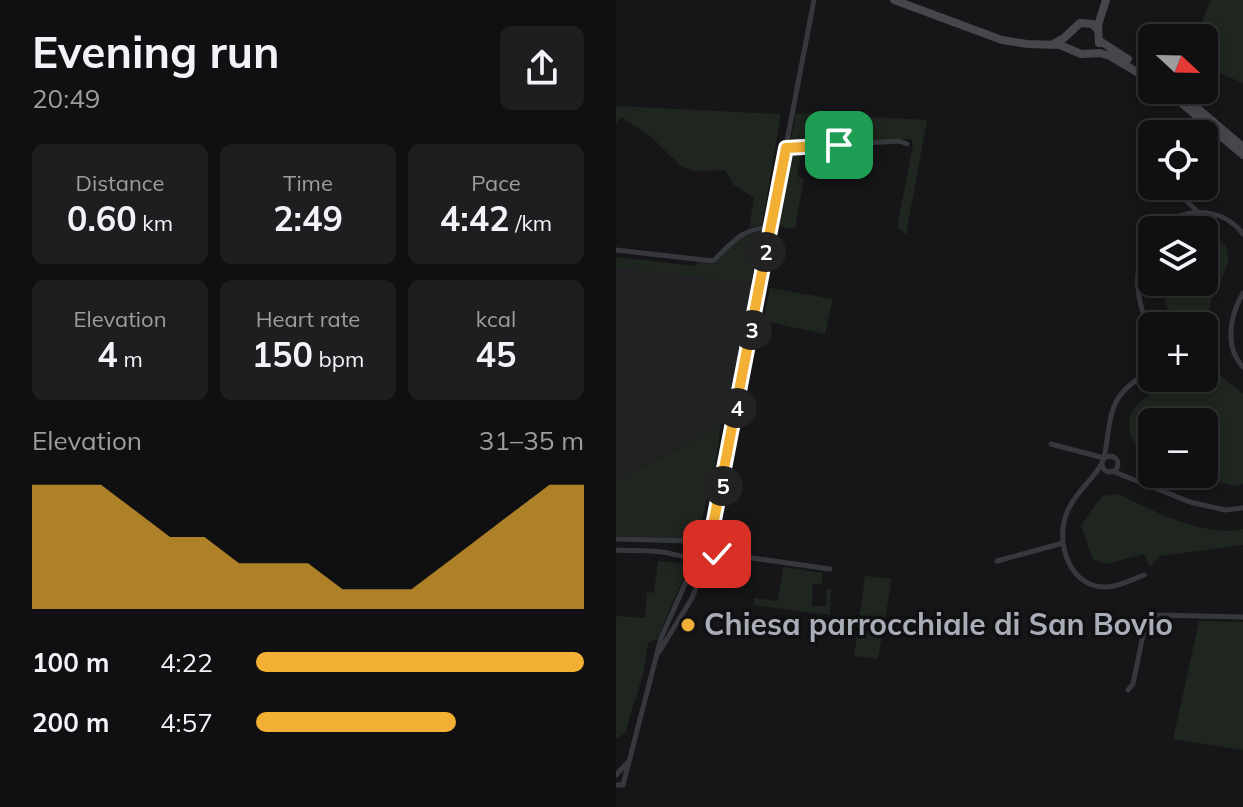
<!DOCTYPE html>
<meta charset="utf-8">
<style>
:root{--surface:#101012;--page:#1e1e20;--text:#f1f3f6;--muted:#9c9d9f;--line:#303032;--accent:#f2b134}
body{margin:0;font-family:Mulish,sans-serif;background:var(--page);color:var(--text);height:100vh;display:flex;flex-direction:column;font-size:30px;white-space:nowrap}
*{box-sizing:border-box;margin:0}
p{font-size:26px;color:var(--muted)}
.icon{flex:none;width:44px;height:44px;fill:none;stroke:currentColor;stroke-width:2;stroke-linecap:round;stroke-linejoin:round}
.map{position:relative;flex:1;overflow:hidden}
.details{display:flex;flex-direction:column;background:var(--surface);width:616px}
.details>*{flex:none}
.needle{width:52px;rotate:112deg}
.controls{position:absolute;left:522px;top:24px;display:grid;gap:16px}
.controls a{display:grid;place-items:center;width:80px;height:80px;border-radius:12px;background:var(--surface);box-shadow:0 4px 12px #0003,0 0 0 2px var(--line);font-size:40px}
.pin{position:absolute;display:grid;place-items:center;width:68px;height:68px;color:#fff;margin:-34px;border-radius:16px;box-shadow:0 4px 12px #0006}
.km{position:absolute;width:40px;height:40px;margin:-20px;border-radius:50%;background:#222;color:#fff;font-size:22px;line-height:40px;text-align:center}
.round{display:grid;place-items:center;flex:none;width:84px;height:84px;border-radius:12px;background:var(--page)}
.head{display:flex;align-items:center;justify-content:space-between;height:136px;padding:0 32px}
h1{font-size:44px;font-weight:700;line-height:60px}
.stats{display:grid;grid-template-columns:repeat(3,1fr);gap:12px;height:136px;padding:8px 32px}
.stats div{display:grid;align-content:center;border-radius:12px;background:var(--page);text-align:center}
.stats b{font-size:34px;font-weight:700}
.stats small{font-size:22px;font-weight:400}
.stats p{font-size:22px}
.chart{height:224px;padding:16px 32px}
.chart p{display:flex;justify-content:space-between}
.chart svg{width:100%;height:144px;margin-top:8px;fill:var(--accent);opacity:.7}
ul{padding:0 32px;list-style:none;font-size:26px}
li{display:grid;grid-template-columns:128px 96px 1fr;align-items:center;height:60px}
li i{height:20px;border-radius:10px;background:var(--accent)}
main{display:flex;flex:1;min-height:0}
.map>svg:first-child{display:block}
.built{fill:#222225}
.green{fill:#1e261f}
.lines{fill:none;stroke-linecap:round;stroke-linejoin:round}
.street{stroke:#37383d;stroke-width:5}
.secondary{stroke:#45474d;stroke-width:8}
.route-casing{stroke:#fff;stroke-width:16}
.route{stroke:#f2b134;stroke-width:10}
.poi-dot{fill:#f2b134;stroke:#111113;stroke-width:3}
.labels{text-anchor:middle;stroke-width:7;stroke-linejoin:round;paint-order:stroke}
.poi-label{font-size:30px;font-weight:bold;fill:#a8adb8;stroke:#111113;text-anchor:start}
</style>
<main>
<section class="details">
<div class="head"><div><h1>Evening run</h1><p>20:49</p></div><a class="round"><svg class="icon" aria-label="share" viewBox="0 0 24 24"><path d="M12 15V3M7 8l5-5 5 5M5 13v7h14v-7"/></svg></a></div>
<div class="stats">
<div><p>Distance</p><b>0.60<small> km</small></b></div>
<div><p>Time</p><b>2:49</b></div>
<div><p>Pace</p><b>4:42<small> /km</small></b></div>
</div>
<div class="stats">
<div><p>Elevation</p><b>4<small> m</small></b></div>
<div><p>Heart rate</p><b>150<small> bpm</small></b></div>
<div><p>kcal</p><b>45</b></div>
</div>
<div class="chart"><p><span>Elevation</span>31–35 m</p>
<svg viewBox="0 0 160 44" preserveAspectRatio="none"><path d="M0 44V6L10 6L20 6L30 14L40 22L50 22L60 30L70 30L80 30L90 38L100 38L110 38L120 30L130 22L140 14L150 6L160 6V44z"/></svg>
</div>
<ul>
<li><b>100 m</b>4:22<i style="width:100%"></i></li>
<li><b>200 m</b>4:57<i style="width:61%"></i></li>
</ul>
</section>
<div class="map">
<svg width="627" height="807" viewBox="0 0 627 807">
<rect width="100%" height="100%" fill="#161618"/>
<path class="built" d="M0,267l142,16 -25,135 -117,63z"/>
<path class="green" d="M595,0h32v83l-39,-16v-29h-9z
M0,106l165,8 -19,111 -13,2 5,-29 -20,-13 -9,-15 -31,1 -12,-4 -31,-30 -30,-20 -5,7z
M180,113l131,7 -21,115 -9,-8 16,-82 -2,-6 -48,2 -1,-2 5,-3 -6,-7 -10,-4 -11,3 -7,10 4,4 -47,3z
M173,151h13l-5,25 7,2 -9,51 -19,-3z
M145,231l-10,52 -135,-16v-10l80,9 1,-4 17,2 27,-27z
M588,233l22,12 3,15 -12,33 -4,2c-8,22 -12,57 5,77 6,8 17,15 25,21v91l-9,2 -46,-12h16v-52h-52v37c-22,-10 -32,-39 -12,-57 10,-9 23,-14 34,-21v-3h30v-52h-28l-10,-22 -5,-22h43z
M154,288l63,11 -8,35 -62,-13z
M105,425l-6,41 -14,58 -3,6 -10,9 -72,-3v-55z
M502,494c35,17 86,44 125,35v16l-83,11 -10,11 -6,-13 -38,10 -13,-4 -12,-35 21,-29z
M42,561l27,3 3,3 -31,72 -9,4 -5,31 -18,59 -9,6v-123l29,2 2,-25 7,-1z
M167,567l39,6v11h-9l-1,22h14l1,-17h4l-1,26 -77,-10 1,-7 24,3z
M249,576l27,3 -14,80 -24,-3z
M583,621l44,1v128l-70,-11z"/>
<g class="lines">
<path class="street" d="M170,148l113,-7 8,3
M527,163l9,8
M555,186l27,26
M542,230c23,-24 64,-24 85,4
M536,238c-22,31 -16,64 0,97
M0,250l97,11c22,-20 25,-31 58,-34
M627,293c-13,23 -19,53 0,74
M435,444l53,14c9,-46 1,-61 48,-88
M486 464a8 8 0 1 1 16 0a8 8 0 1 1-16 0Z
M486,463c-9,17 -25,28 -33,45 -15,28 -3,76 33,79 14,1 29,-7 42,-12
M496,471l78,31 35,8 18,-2
M0,539l77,2
M77,541l7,-5 16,-33
M77,541l-1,9 5,6
M0,550c15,1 31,0 46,2 16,2 37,12 49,-2l-1,-9 104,-541
M94,552l120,17
M381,561l66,-18
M43,652l33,-54 17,-44
M512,690l5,-6 10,-49 8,-18 6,-2 86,2
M0,775l11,-12
M0,785h7l38,-147 36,-81"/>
<path class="secondary" d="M278,0l108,40 25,4 33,1 21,9 19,-1 10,3 42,25
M484,41l28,18
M483,43l-1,-18 8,-25
M437,44l11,-6 16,-15 12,1 6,6
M550,90l77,65
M560,90l67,57"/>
</g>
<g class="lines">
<defs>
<path id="route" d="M101,554l-7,-2v-11l76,-393 53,-3"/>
</defs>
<use href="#route" class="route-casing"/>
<use href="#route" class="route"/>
</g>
<circle class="poi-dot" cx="72" cy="625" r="8"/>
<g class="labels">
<g class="poi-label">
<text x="88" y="635">Chiesa parrocchiale di San Bovio</text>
</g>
</g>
</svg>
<div class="controls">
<a><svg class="needle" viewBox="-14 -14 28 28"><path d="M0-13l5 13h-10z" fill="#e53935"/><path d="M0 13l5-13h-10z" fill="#9c9d9f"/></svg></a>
<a><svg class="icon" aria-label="locate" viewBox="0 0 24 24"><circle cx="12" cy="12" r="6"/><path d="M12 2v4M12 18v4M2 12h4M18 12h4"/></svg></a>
<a><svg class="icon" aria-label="layers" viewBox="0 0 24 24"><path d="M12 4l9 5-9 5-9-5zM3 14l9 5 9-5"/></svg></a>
<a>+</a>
<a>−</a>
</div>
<div class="pin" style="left:223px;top:145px;background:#1e9e55"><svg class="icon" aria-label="arrive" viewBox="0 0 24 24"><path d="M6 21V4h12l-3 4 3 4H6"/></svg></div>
<div class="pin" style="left:101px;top:554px;background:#d93025"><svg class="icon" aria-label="check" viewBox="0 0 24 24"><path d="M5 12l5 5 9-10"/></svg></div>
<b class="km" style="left:150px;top:252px">2</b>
<b class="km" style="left:136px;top:330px">3</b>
<b class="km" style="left:121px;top:408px">4</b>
<b class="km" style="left:107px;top:486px">5</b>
</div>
</main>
